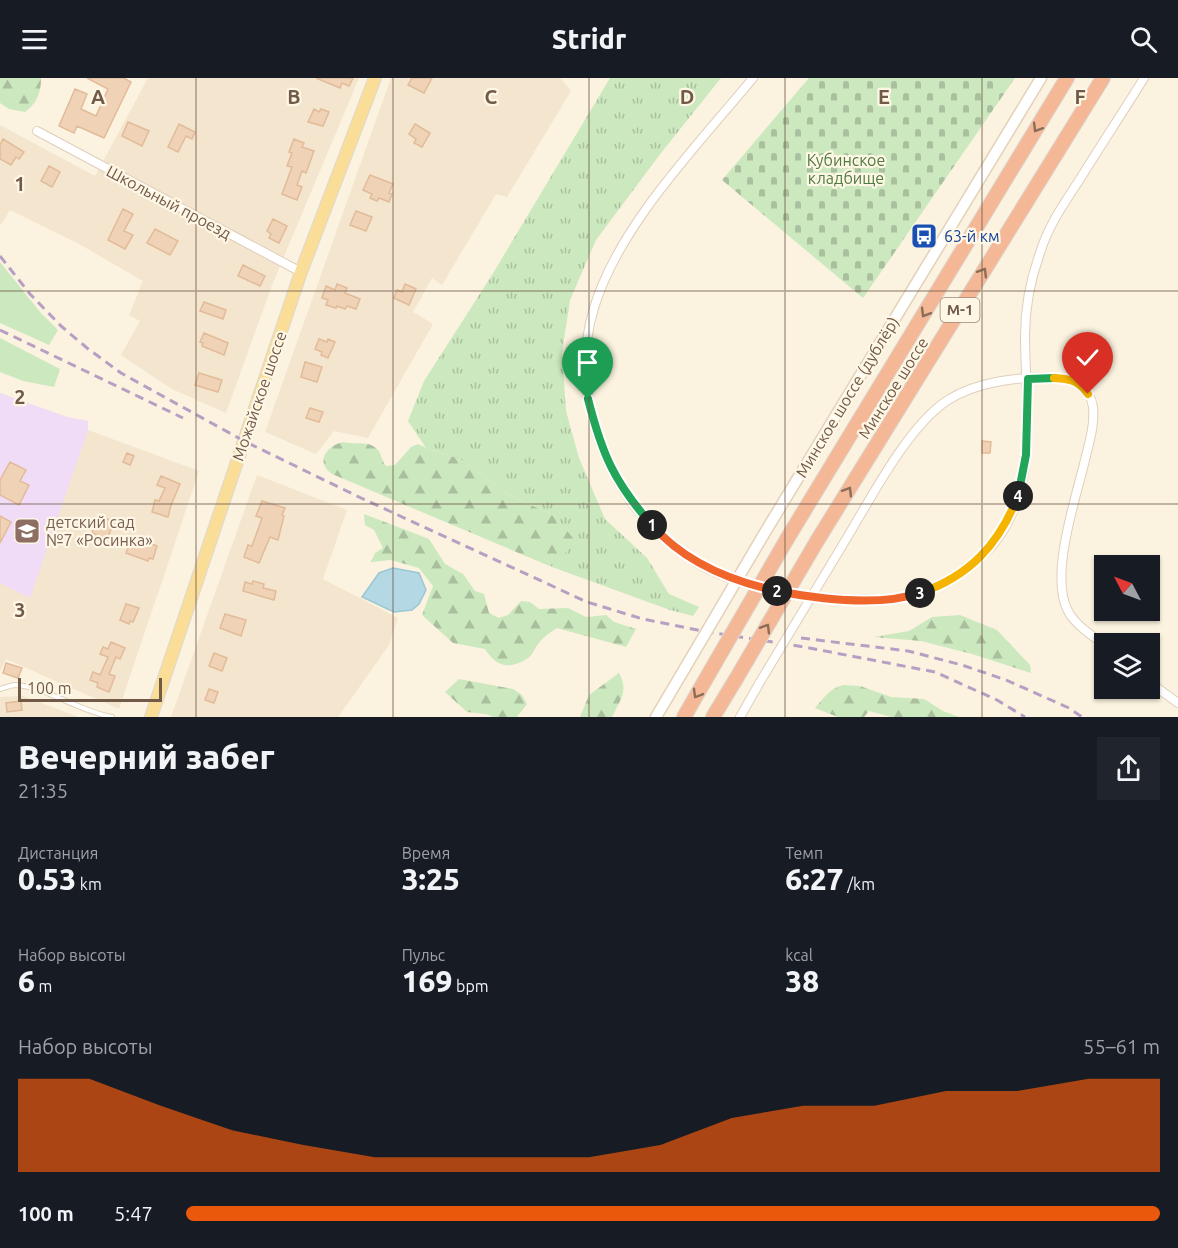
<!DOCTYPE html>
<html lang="ru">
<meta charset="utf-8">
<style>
:root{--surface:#171b24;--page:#20242c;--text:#f1f3f6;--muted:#9ea1a6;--accent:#ea580c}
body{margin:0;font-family:Ubuntu,sans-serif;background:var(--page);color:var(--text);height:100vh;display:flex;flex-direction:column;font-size:22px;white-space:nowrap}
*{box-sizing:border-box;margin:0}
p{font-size:20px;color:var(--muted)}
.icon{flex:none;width:33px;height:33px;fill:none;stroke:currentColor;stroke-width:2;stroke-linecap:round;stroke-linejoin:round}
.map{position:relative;height:639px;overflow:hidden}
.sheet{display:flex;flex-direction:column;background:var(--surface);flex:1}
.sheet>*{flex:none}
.needle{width:39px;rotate:311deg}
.tools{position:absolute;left:1094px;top:477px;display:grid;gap:12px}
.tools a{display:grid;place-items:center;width:66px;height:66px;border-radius:0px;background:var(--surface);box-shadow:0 2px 4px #0004;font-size:30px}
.scale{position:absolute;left:18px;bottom:15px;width:144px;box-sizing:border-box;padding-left:6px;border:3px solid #715a48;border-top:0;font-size:16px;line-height:21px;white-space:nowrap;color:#715a48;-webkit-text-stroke:4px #fff7e5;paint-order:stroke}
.pin{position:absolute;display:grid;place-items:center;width:51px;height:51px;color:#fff;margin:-62px -26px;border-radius:50% 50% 50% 0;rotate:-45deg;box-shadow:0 0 6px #0007}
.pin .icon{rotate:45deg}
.km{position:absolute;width:30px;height:30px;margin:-15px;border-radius:50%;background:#222;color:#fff;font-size:16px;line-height:30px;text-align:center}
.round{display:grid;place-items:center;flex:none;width:63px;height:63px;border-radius:0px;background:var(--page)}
.overview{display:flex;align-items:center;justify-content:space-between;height:102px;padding:0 18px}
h1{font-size:33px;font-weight:800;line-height:45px}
.metrics{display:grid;grid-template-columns:repeat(3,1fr);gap:9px;height:102px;padding:6px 18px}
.metrics div{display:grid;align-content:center}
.metrics b{font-size:30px;font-weight:800}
.metrics small{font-size:16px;font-weight:400}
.metrics p{font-size:16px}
.chart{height:168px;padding:12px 18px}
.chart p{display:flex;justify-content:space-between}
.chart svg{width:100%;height:108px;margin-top:6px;fill:var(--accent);opacity:.7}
ul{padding:0 18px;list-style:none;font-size:20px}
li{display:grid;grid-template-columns:96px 72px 1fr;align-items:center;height:45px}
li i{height:15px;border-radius:8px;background:var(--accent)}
header{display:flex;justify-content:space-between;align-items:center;height:78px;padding:0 18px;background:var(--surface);font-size:27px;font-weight:800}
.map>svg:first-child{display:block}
.residential{fill:#f3e5ce}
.education{fill:#f0dcf7}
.grass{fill:url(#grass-tufts)}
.forest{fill:url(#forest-firs)}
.cemetery{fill:url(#cemetery-stones)}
.garden{fill:#cce8bf}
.water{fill:#b5d9e4;stroke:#9bc7d5;stroke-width:1.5}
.building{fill:#f0d3b7;stroke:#e2bb98;stroke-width:1.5}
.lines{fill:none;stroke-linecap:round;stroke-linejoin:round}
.lane-casing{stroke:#dfcfbc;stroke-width:6}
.street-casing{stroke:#dfcfbc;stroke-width:10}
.secondary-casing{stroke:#e4d1ba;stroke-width:13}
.primary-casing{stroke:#ddd7d3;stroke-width:14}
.highway-casing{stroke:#ddd7d3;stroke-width:16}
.lane{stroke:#fff;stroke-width:4}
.street{stroke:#fff;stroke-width:8}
.secondary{stroke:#fff;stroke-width:10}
.primary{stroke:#fade98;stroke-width:12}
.highway{stroke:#f5b896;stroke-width:14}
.rail{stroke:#b69fc3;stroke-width:3;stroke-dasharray:9 6;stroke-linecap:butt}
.street-bridge-casing{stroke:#dfcfbc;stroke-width:10;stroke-linecap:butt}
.secondary-bridge-casing{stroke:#e4d1ba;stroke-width:13;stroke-linecap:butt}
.highway-bridge-casing{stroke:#ddd7d3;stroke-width:16;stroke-linecap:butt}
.street-bridge{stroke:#fff;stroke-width:8}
.secondary-bridge{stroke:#fff;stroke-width:10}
.highway-bridge{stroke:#f5b896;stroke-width:14}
.oneway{stroke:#8b6d58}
.split-1-casing{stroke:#fff;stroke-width:12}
.split-2-casing{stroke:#fff;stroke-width:12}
.split-3-casing{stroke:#fff;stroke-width:12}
.split-4-casing{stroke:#fff;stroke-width:12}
.split-5-casing{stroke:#fff;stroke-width:12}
.split-6-casing{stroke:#fff;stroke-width:12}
.split-1{stroke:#22a559;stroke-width:8}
.split-2{stroke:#f0652b;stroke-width:8}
.split-3{stroke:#f0652b;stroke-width:8}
.split-4{stroke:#f5b400;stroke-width:8}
.split-5{stroke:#22a559;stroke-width:8}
.split-6{stroke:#f5b400;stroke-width:8}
.grid{fill:none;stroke:#715a48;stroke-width:1.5;stroke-opacity:0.55}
.labels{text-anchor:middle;stroke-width:4.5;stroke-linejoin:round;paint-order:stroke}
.shield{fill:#fff7e5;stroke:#9c8977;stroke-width:1.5}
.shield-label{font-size:15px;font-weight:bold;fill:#715a48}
.park-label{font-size:16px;fill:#4f7c42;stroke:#fff7e5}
.street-label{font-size:16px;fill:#715a48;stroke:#fff7e5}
.transit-label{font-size:16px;fill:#164399;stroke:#fff7e5;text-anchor:start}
.education-label{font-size:16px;fill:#785e54;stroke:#fff7e5;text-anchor:start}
.grid-label{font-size:20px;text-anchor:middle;font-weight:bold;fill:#715a48;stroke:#fff7e5;stroke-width:4.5;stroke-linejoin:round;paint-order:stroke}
</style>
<header><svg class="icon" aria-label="menu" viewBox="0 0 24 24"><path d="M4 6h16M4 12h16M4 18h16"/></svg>Stridr<svg class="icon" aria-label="search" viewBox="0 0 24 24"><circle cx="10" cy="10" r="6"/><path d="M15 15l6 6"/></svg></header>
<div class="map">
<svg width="1178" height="639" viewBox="0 0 1178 639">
<defs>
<pattern id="grass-tufts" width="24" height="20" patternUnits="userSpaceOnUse" patternTransform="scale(1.5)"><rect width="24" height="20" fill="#cce8bf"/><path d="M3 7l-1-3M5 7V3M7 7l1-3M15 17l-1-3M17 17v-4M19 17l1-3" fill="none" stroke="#aabf9d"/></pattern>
<pattern id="forest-firs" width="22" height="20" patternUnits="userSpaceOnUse" patternTransform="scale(1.5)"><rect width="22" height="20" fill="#cce8bf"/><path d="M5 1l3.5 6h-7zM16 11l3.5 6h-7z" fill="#aabf9d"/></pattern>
<pattern id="cemetery-stones" width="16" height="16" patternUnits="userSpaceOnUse" patternTransform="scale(1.5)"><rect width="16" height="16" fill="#cce8bf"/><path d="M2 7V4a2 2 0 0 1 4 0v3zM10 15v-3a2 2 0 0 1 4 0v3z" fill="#aabf9d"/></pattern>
</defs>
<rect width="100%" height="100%" fill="#fbf3df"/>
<path class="residential" d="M148,0h211l-87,207 -46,128 -54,-24 -51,-34 19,-34 -11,-6 14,-34 -64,-37 -69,-34 -9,15 -1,-1v-99l95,51z
M391,0h169l11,13 -64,106 -11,-3 -54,91 -10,-7 -19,34 20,12 -65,114 -34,-7 -18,23 -51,-22z
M0,315l67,24 21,4v9l111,41 -80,238 -113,-50 -6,12z
M257,397l90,35 -24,69 75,39 -9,27 -51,72h-167z
M23,618l55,21h-78v-20z"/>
<path class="education" d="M0,315l67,24 21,4v9l-58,168 -30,-15z"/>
<path class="grass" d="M610,0h111l-60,75 -65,87 -26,60 -8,53 4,58 13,47 26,61 42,39 22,36 30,13 -6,9 -23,-6 -118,-43 -5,-7 9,-43 -50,-24 -46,-34 -34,-11 -18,-27 16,-40 68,-106z"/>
<path class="forest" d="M0,0h41c0,15 -4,25 -16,34l-16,-3 -9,-6z
M343,364c11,3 25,-2 34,7 5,5 4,11 9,17l9,-1 16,-18 7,-3 8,4 34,11 46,34 50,24 20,25 -15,15 -14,3 5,7 -220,-93c-17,-12 -6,-28 11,-32z
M364,436l65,25 16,25 18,10 12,17 9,3 5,19 10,5 9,-3 13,-14 9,1 9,7 29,-1 18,9 20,-2 8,7 22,7 -10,18 -69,-19c-6,4 -14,9 -18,15 -4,4 -6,12 -11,15 -18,12 -32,9 -43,-9l-32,-6 -31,-28 11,-29 -14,-18 -28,-8 -20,2 4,-9 8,-5 -9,-18 -9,-5z
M960,537l37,15 33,35 1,8 -59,-19 -51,-13 -47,-4 35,-6 23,-14z
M619,595c10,18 1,27 -7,44h-32l9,-22z
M459,601l54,10 9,6 5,9 -10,13h-24l-7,-3 -19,-2 -22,-20z
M843,607l17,1 31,11 33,2 19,12 16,6h-68l-22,-6 -5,6h-26l-23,-9c9,-10 15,-20 28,-23z"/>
<path class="cemetery" d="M809,0h206l-152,220 -141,-118z"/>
<path class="garden" d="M0,184l40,50 18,18 -9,15 -49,-22z
M0,260l60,31 -6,18 -31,-6 -23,-9z"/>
<path class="water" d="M393,490l26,5 7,17 -7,14 -7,6 -18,2 -32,-15 17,-24z"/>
<path class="building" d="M87,0h37l7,4 -27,56 -27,-12 -3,7 -15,-7 16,-37 12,5 -6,15 15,7 12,-27z
M316,0h37l-4,8 -7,-3 -2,5z
M412,0h20l-8,15 -16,-8z
M314,31l5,3 2,-3 8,3 -6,14 -15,-4z
M128,44l21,9 -7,15 -20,-10z
M179,46l16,8 -3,7 -6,-3 -8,16 -10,-5z
M415,46l15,9 -8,14 -8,-4 2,-4 -7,-5z
M3,61l21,13 -5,7 -3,-2 -5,8 -11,-6v-14z
M294,61l10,4 -2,4 12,4 -8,22 -4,-2 -5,14 5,2 -5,13 -15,-6 10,-27 -5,-1 5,-13 -3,-1z
M49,88l11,6 -8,15 -11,-6z
M370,97l23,9 -4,9 3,1 -3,8 -10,-4 -2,3 -7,-3 2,-4 -9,-4z
M123,131l10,5 -9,17 9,4 -8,14 -17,-9z
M356,133l16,6 -6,14 -16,-6z
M273,141l14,7 -8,17 -10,-5 2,-4 -4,-3z
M155,151l23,12 -8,14 -23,-12z
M243,187l22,11 -5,10 -22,-10z
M337,206l10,4 -2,5 15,6 -4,10 -9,-3 -2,3 -8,-3 -1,2 -10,-3 2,-5 -6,-2 4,-12 9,4z
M405,206l11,5 -7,16 -15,-7 3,-8 5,2z
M204,224l22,8 -3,9 -23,-8z
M204,255l24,10 -4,12 -22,-9 1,-3 -3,-1z
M319,261l8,3 1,-3 7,3 -7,16 -7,-3 1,-3 -7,-3z
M305,284l17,5 -5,15 -16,-5z
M199,295l23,7 -4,12 -23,-7z
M310,330l13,4 -4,10 -13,-4z
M982,363l9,1 -1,11h-8z
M127,375l7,3 -4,9 -7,-3z
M10,384l16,8 -6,11 9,4 -10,20 -19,-10v-15z
M161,398l19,8 -9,21 -3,12 -16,-5 3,-12 4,1 6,-13 -8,-3z
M262,423l23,7 -3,7 2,1 -6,24 -8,-3 -11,26 -15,-6 4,-12 4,1 10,-28 -6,-2z
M0,438l11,6 -11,21z
M100,438l14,6 -7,17 -15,-6z
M132,459l25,9 -4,13 -4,-1 -1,3 -22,-8z
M253,503l11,3 -1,4 13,3 -2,9 -31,-9 2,-9 7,2z
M126,526l13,4 -6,14 -3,-1 -1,3 -9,-4z
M225,536l21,6 -5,16 -21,-8z
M111,564l14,6 -5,11 -4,-2 -7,17 6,2 -6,16 -12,-5 1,-4 -8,-3 3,-8 7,3 8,-18 -8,-3 3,-7 5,2z
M214,575l13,5 -5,13 -13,-5z
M6,585l16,5 -4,10 -15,-5z
M209,611l9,3 -4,11 -9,-3z
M21,623l1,9 -15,2 -1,-9z"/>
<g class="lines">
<defs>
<path id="lane" d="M0,611c4,-1 9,-3 14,-4 28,0 67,27 98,32"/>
<path id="street" d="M753,0c-55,67 -134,147 -159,230 -31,101 27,221 122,265 36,16 78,22 116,25 48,4 87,3 128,-25 10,-8 23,-17 32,-27 49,-58 33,-141 33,-210 0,-28 6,-58 15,-83 8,-27 25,-51 40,-74 21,-34 43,-67 64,-101
M37,53l264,141
M842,468c26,-42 65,-120 106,-146 28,-18 72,-24 105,-22 19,0 37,8 40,29 2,18 -4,36 -8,53 -9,38 -36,116 -17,151 7,14 24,24 36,34
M1149,604l29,21
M740,639l20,-35"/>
<path id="secondary" d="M764,456l277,-456
M656,639l29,-49"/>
<path id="primary" d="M151,639l150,-445 74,-194"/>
<path id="highway" d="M787,461l280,-461
M817,463l286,-463
M684,639l27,-47
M713,639l23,-38"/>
</defs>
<use href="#lane" class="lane-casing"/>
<use href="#street" class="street-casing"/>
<use href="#secondary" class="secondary-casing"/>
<use href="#primary" class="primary-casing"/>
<use href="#highway" class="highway-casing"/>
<use href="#lane" class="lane"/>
<use href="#street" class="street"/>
<use href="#secondary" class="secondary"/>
<use href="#primary" class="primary"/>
<use href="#highway" class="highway"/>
<path class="rail" d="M0,178l30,38 31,32 26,22 34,25 123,68 117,57 226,104 56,17 59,12 102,16 131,25 62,28 28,17
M0,252l183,88
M801,560l107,13 54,14 44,15 63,28 13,9"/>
<defs>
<path id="street-bridge" d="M760,604l82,-136"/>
<path id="secondary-bridge" d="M685,590l79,-134"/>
<path id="highway-bridge" d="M711,592l76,-131
M736,601l81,-138"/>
</defs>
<use href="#street-bridge" class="street-bridge-casing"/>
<use href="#secondary-bridge" class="secondary-bridge-casing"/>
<use href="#highway-bridge" class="highway-bridge-casing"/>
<use href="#street-bridge" class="street-bridge"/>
<use href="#secondary-bridge" class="secondary-bridge"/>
<use href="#highway-bridge" class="highway-bridge"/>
</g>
<defs><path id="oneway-chevron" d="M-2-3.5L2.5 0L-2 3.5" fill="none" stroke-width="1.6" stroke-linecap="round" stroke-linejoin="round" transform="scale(1.5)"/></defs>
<g class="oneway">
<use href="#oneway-chevron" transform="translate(1037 50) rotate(121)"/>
<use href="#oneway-chevron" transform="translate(983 194) rotate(-58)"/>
<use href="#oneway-chevron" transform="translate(925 235) rotate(121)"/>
<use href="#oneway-chevron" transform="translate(848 413) rotate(-58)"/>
<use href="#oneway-chevron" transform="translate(766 550) rotate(-59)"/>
<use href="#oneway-chevron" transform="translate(697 616) rotate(120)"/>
</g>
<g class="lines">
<defs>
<path id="split-1" d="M588,321c14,55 26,83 64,126"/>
<path id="split-2" d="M652,447c32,37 79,56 125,66"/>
<path id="split-3" d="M777,513c42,8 101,16 143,2"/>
<path id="split-4" d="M920,515c50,-17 79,-49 98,-97"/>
<path id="split-5" d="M1018,418l8,-41 2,-76 26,-1"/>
<path id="split-6" d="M1054,300c16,1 24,2 34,16"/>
</defs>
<use href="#split-1" class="split-1-casing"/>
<use href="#split-2" class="split-2-casing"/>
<use href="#split-3" class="split-3-casing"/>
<use href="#split-4" class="split-4-casing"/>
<use href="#split-5" class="split-5-casing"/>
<use href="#split-6" class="split-6-casing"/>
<use href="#split-1" class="split-1"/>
<use href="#split-2" class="split-2"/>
<use href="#split-3" class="split-3"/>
<use href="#split-4" class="split-4"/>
<use href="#split-5" class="split-5"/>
<use href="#split-6" class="split-6"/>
</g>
<path class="grid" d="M196,0v639M393,0v639M589,0v639M785,0v639M982,0v639M0,213h1178M0,426h1178"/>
<defs>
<symbol id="bus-square" viewBox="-11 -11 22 22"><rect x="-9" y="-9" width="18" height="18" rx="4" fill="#1a4fb4" stroke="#fff7e5"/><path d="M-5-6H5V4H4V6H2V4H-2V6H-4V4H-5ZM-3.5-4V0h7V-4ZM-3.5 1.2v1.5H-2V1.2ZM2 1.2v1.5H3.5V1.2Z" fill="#fff"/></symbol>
<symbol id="school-square" viewBox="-11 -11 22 22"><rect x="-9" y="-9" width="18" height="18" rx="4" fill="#8d6e63" stroke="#fff7e5"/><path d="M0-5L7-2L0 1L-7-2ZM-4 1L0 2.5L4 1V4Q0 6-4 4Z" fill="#fff"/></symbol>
</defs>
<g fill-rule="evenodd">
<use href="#bus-square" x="909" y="143" width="30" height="30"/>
<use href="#school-square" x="12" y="438" width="30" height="30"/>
</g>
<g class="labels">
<rect class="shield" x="940.5" y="220" width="39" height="24" rx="4.5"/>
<g class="shield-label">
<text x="960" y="237">М-1</text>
</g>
<g class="park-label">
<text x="846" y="88">Кубинское<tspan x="846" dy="18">кладбище</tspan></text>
</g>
<g class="street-label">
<text transform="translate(169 124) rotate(28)" y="6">Школьный проезд</text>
<text transform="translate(893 310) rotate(-58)" y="6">Минское шоссе</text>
<text transform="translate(259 318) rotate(-71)" y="6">Можайское шоссе</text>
<text transform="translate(847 319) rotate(-59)" y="6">Минское шоссе (дублёр)</text>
</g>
<g class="transit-label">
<text x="944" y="164">63-й км</text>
</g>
<g class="education-label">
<text x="46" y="450">детский сад<tspan x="46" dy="18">№7 «Росинка»</tspan></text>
</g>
</g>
<g class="grid-label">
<text x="98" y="26">A</text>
<text x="294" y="26">B</text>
<text x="491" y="26">C</text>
<text x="687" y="26">D</text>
<text x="884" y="26">E</text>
<text x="1080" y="26">F</text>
<text x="20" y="113">1</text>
<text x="20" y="326">2</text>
<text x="20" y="539">3</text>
</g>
</svg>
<div class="tools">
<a><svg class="needle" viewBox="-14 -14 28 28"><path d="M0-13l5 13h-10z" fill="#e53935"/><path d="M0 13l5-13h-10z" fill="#9ea1a6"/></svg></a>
<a><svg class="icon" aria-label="layers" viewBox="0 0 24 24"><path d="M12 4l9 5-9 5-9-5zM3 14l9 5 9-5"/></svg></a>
</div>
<div class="scale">100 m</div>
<div class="pin" style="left:588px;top:321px;background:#1e9e55"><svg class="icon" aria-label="arrive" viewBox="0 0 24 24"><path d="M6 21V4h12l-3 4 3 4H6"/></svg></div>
<div class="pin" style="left:1088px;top:316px;background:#d93025"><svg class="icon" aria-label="check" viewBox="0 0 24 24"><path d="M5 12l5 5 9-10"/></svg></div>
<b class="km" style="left:652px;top:447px">1</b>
<b class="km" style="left:777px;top:513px">2</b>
<b class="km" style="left:920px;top:515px">3</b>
<b class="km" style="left:1018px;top:418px">4</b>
</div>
<section class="sheet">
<div class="overview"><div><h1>Вечерний забег</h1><p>21:35</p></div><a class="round"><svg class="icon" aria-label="share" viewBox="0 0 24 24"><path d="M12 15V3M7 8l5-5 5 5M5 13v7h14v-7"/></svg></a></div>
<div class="metrics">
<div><p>Дистанция</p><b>0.53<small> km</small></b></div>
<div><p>Время</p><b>3:25</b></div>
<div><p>Темп</p><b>6:27<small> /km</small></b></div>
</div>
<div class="metrics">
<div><p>Набор высоты</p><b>6<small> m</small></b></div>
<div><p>Пульс</p><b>169<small> bpm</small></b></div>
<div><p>kcal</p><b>38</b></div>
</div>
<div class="chart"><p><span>Набор высоты</span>55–61 m</p>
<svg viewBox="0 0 160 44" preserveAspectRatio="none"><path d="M0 44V6L10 6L20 17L30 27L40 33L50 38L60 38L70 38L80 38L90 33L100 22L110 17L120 17L130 11L140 11L150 6L160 6V44z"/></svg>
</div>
<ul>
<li><b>100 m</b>5:47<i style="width:100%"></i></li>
</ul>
</section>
